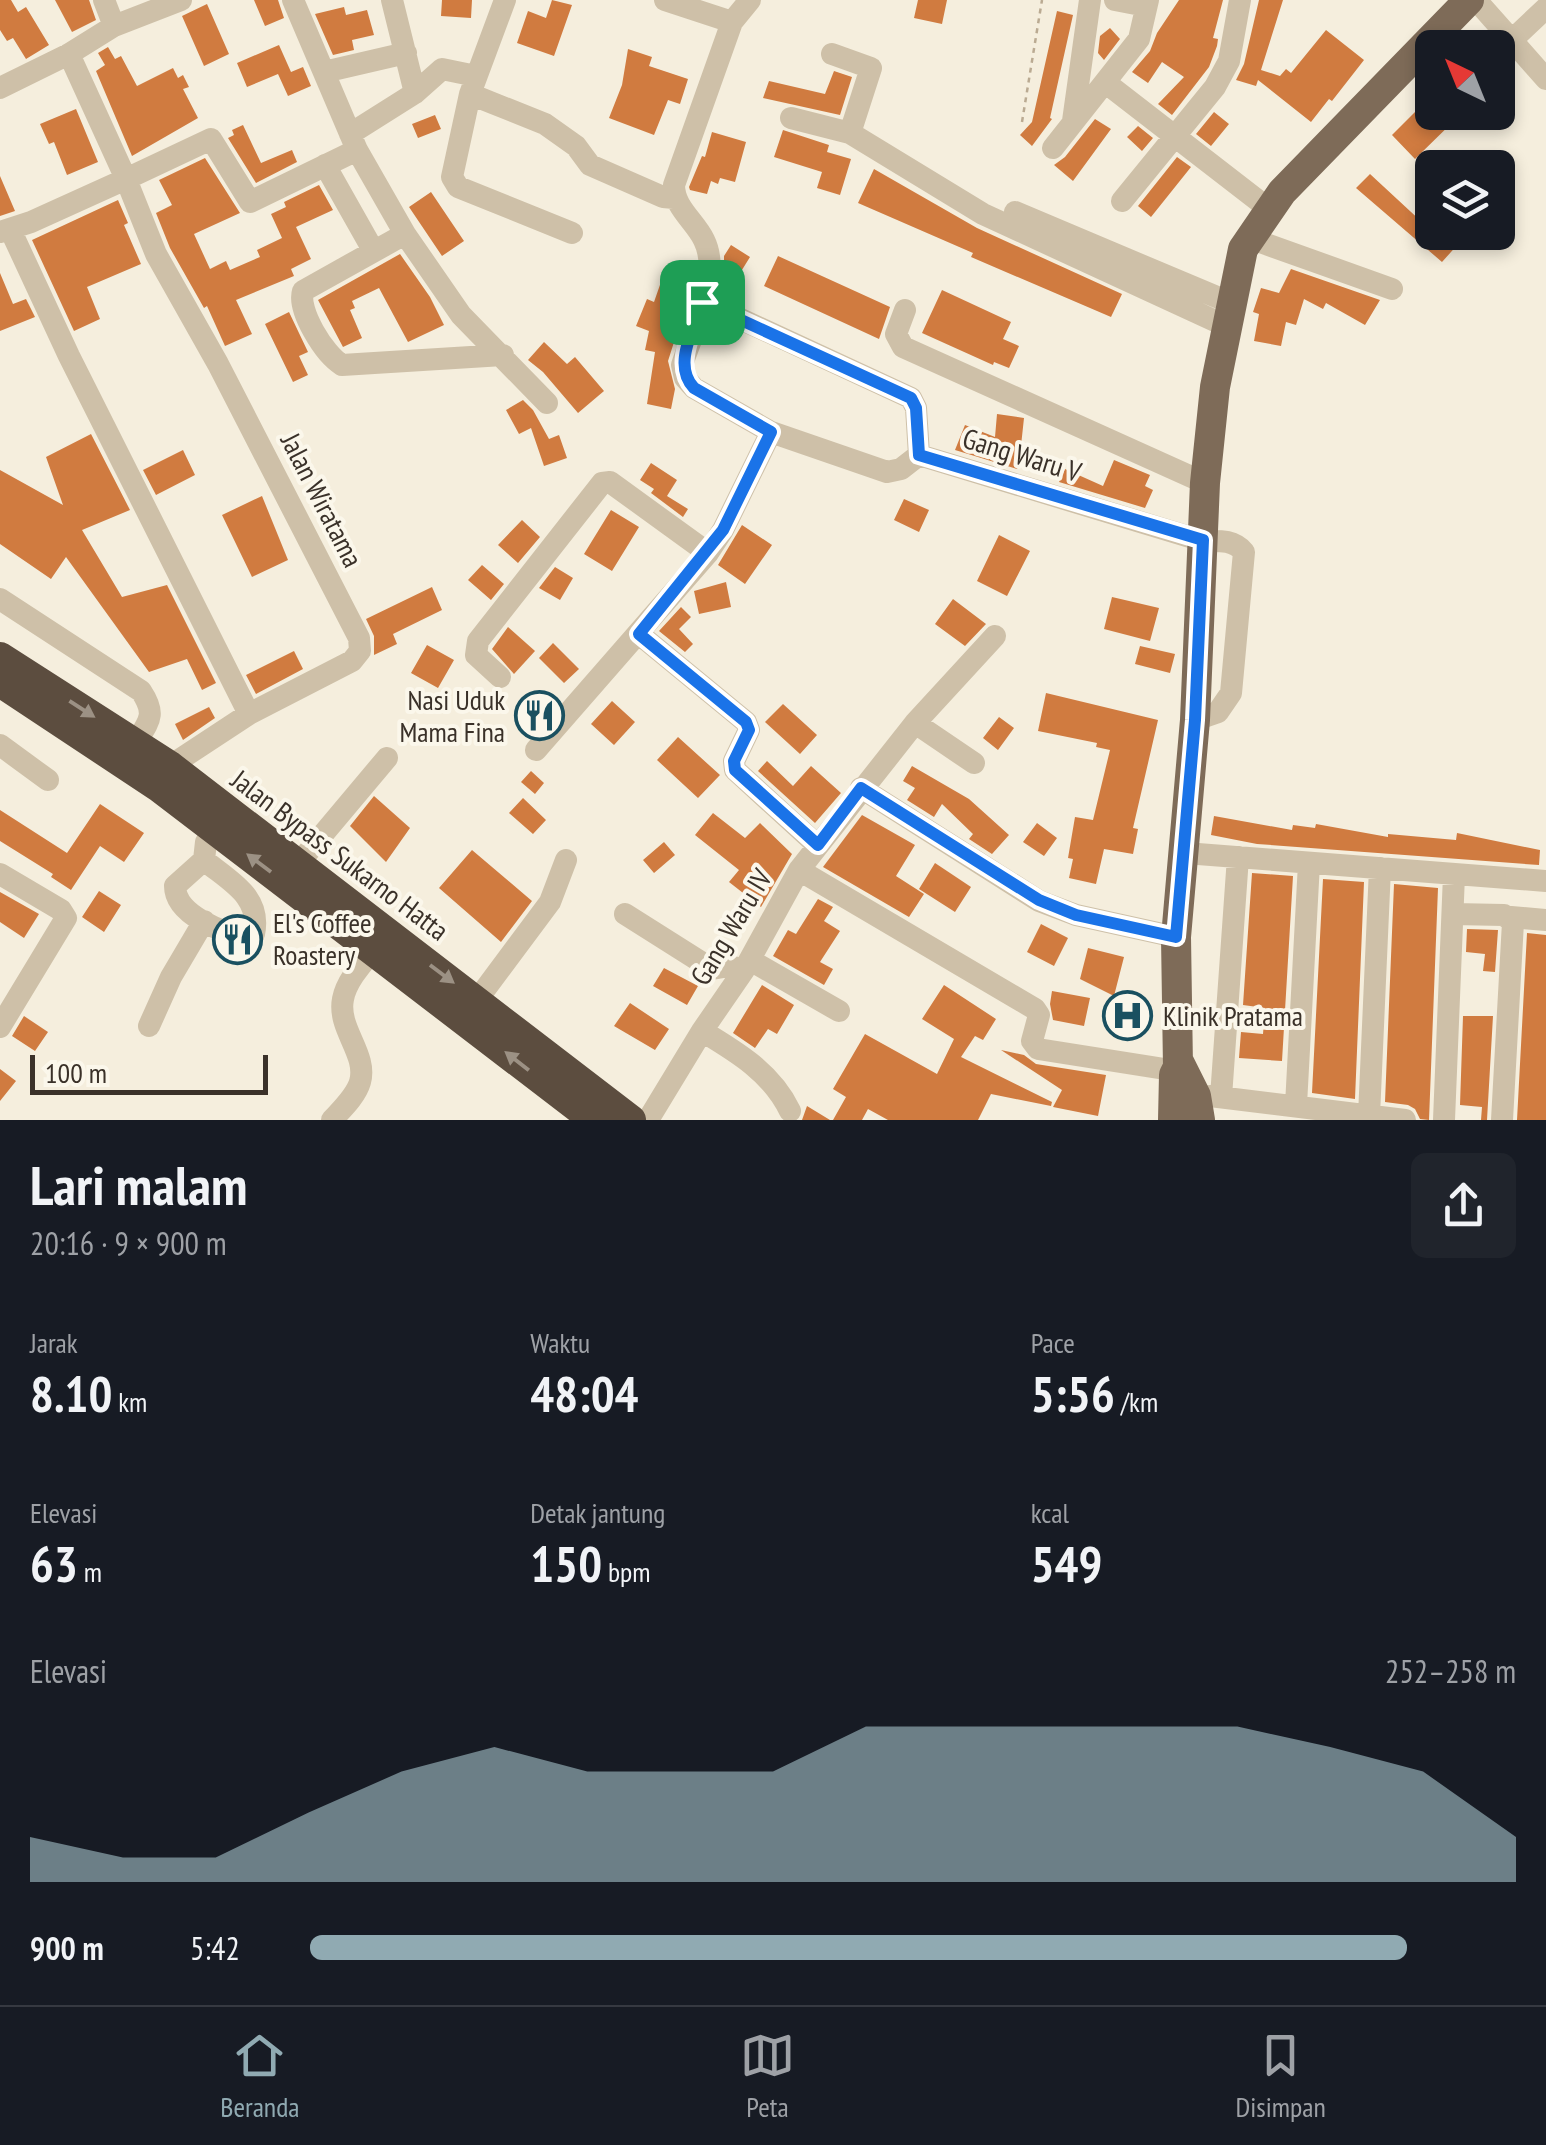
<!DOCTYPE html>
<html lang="id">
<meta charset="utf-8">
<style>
:root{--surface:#171b24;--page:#20242c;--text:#f1f3f6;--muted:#9ea1a6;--line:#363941;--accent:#90aab2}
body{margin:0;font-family:"PT Sans Narrow",sans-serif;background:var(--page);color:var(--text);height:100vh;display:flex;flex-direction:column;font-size:38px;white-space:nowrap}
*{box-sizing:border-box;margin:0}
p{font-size:32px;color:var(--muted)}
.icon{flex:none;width:55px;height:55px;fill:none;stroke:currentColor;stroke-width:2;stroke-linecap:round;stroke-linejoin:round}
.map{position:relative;height:1120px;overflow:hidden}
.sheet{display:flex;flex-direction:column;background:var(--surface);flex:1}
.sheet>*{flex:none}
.needle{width:65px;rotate:317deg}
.controls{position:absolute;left:1415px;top:30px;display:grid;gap:20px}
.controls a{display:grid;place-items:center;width:100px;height:100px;border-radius:15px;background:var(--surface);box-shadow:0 5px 15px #0003;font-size:50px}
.scale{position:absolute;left:30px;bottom:25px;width:238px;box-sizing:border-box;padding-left:10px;border:5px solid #3a3129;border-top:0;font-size:28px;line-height:35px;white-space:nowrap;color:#3a3129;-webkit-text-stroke:8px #fbf7eb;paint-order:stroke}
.pin{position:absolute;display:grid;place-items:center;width:85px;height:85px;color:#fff;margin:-42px;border-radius:20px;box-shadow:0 5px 15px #0006}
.round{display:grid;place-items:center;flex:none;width:105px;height:105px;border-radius:15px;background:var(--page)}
.head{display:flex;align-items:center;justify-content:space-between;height:170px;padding:0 30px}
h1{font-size:55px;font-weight:800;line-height:75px}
.figures{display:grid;grid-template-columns:repeat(3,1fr);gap:15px;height:170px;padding:10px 30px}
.figures div{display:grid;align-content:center}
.figures b{font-size:50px;font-weight:800}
.figures small{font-size:28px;font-weight:400}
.figures p{font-size:28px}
.chart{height:280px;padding:20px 30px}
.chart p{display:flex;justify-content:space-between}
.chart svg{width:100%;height:180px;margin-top:10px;fill:var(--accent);opacity:.7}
ul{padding:0 30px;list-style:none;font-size:32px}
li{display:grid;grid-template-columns:160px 120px 1fr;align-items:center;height:75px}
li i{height:25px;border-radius:12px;background:var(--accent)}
.tab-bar{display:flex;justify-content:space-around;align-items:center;height:140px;border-top:2px solid var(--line);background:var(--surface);font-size:28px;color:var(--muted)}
.tab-bar a{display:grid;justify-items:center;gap:5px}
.tab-bar .on{color:var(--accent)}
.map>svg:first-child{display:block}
.building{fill:#d07b40}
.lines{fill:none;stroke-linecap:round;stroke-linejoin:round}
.path{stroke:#baaa92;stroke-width:2.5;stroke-dasharray:5 5;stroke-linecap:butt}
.minor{stroke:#cec0a8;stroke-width:22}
.major{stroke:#7e6b58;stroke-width:30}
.highway{stroke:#5c4d3f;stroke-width:30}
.oneway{fill:#9c9184}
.route-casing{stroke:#fff;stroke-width:20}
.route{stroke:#1a73e8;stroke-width:12}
.labels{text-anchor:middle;stroke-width:8;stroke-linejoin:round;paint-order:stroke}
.street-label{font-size:28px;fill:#3a3129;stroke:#fbf7eb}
.poi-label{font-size:28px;fill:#3a3129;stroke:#fbf7eb;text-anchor:start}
</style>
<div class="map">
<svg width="1546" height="1120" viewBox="0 0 1546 1120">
<rect width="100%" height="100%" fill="#f5eedd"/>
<path class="building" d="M0,0h11l7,12 8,-5 23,38 -23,14 -13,-21 -6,3 -7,-11z
M55,0h34l7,20 -24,12z
M254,0h24l6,18 -19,8z
M442,0h30l-1,18 -30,-2z
M552,0l20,5 -18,51 -37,-13 11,-32 18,7z
M918,0h29l-5,24 -28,-6z
M1179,0h44l-10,38 5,1 -1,7 -8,21 -37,48 -14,-11 26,-27 -22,-15 -14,21 -16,-11 18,-21 7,-18z
M1259,0h24l-22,70 19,6 6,-7 5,4 35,-43 38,30 -32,41 -3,-2 -18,23 -53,-42 -2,6 -20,-6 8,-16z
M207,4l22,50 -25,12 -22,-50z
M344,7l2,8 21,-5 7,25 -22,5 2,10 -21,5 -18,-41z
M1057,11l16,4 -23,103 2,1 -20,27 -12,-11 12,-13z
M1110,28l10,11 -16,21 -6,-7 2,-17z
M279,45l12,27 12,-5 8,19 -23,10 -10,-22 -31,13 -10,-24z
M108,47l7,12 6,-3 16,30 36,-18 5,10 5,-3 6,12 -6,2 15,29 -66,38 -36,-85 9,-6 -7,-12z
M628,49l24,8 -3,9 39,13 -8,25 -12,-4 -14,35 -45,-17 13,-33z
M834,71l18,6 -12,38 -77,-17 6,-17 56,13z
M1432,95v17h31l-48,47 -23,-24z
M76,109l22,53 -31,13 -13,-33 -5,2 -9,-20z
M1214,112l15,12 -18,22 -15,-12z
M435,115l6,14 -23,9 -6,-14z
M1095,119l16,10 -38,52 -19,-16 11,-8z
M243,125l18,38 31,-13 5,12 -41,21 -28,-45 6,-3 -2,-5z
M1138,126l15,12 -11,13 -15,-14z
M783,130l46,15 -2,7 24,7 -11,36 -23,-7 5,-16 -48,-15z
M712,132l34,10 -11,40 -15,-4 -2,6 -7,-3 -4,13 -17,-4 -1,-3 13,-31 3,1z
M1177,157l14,10 -40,50 -13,-11z
M205,158l35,55 -46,21 16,35 16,-8 4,9 30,-13 -3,-7 25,-12 -11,-24 15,-7 -2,-5 35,-17 14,25 -37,17 15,32 -20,10 3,7 -58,24 16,34 -27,12 -18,-40 -3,2 -34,-60 -14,-35 16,-8 -13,-25z
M874,169l103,59 145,66 -11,23 -140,-60 2,-4 -115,-50z
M1370,174l54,50 8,-9v17h37l-27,30 -86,-74z
M0,176l15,35 -15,5z
M431,192l33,49 -22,15 -33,-49z
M118,200l10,23 -4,2 17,39 -54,23 13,32 -26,12 -42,-91z
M731,245l19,12 -18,29 -8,-5v-25z
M400,254l30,43 14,28 -36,17 -29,-54 -27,13 3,7 -5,2 12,28 -19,9 -25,-47z
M778,256l112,51 -11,32 -115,-53z
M1291,269l89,31 -15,25 -39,-22 -3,6 -19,-10 -8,26 -10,-3 -5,24 -27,-5 5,-27 -6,-2 8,-24 18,5z
M0,273l13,31 13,-5 9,18 -35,14z
M661,282l27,11 -21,44 8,2 -7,22 7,28 -4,20 -24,-5 8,-52 -10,-2 4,-19 -13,-5 11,-27 7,3z
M942,290l69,32 -8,17 16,7 -10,22 -15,-6 -1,3 -71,-32z
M289,312l19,40 -9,4 9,19 -15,7 -28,-58z
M544,342l23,22 8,-7 29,34 -26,22 -35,-41 -15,-12z
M523,400l10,10 16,29 10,-4 8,23 -23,8 -13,-38 -12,6 -13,-24z
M997,414l27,4 -4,37 4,1 -7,13 -62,-19 10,-25 30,12z
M91,434l39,76 -48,20 40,67 45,-12 49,98 -14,7 -15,-31 -38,13 -83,-115 -15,22 -51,-35v-74l63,35 -17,-48z
M183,450l12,25 -39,20 -13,-25z
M1114,460l36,15 -5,11 8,4 -8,18 -86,-26 6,-13 38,17z
M651,463l26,17 -10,16 21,13 -5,8 -32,-24 3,-4 -14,-9z
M262,496l26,64 -36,17 -30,-62z
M904,499l25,11 -10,22 -25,-12z
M611,510l28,17 -27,44 -28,-17z
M522,520l18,17 -22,26 -20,-18z
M742,525l30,20 -27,39 -27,-19z
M999,535l31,16 -23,45 -30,-15z
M482,565l22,19 -13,16 -23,-20z
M555,567l18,11 -13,22 -21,-12z
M726,582l5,25 -32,7 -5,-23z
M432,587l10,23 -49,24 4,10 -23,11v-19l-8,-17z
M1112,597l47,11 -9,33 -46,-12z
M953,599l33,25 -21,22 -30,-22z
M681,607l10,10 -12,12 14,15 -8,8 -26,-21z
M508,627l27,24 -21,23 -22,-25z
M553,643l26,26 -15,14 -25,-25z
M427,645l27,15 -16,28 -27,-15z
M1140,646l35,8 -5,19 -35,-9z
M294,651l9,18 -47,25 -10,-19z
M1046,693l112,27 -25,108 5,1 -5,25 -29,-5 -8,35 -27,-6 4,-19 -5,-1 7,-41 18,3 17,-70 -14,-3 1,-4 -59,-12z
M612,701l23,21 -21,23 -23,-21z
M783,704l34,31 -17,19 -35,-32z
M209,707l6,11 -32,22 -8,-16z
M999,717l15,11 -16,22 -15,-12z
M678,737l42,38 -22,23 -41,-38z
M767,761l26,25 18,-20 30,27 -26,30 -57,-52z
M912,766l57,33 40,36 -17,19 -23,-15 4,-5 -31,-30 -8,13 -27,-17 8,-12 -12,-7z
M531,771l13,12 -9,11 -14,-12z
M374,796l36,32 -24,34 -36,-36z
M523,798l23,22 -13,14 -24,-21z
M100,804l44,29 -20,29 -24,-16 -29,44 -20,-13 2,-3 -53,-33v-31l67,43z
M713,813l32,25 15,-15 32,31 -31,53 -32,-25 10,-12 -44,-35z
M862,815l53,30 -19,31 28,18 -15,23 -86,-50z
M1214,816l78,14 1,-5 22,3 1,-4 72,13v-3l68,6 1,-7 83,17 -1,15 -282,-21 -46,-9z
M1037,823l20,15 -13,18 -21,-14z
M664,842l11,13 -21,18 -11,-13z
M472,850l60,51 -31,41 -62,-54z
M935,863l36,24 -16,25 -36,-23z
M1252,873l41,3 -11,185 -43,-3 2,-26 22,2 2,-26 -22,-3z
M1323,879l41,3 -9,217 -43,-6z
M1394,884l44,4 -9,232 -9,-1 -5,-10 -7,-4 -23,-3z
M99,891l22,14 -17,27 -22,-15z
M0,892l39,22 -15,24 -24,-16z
M818,899l15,8 -9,14 16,10 -20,31 13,7 -9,16 -51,-29 15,-26 8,4z
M1041,924l27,14 -14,28 -27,-14z
M1467,929l31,1 -3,42 -12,-1 2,-17 -19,-2z
M1527,933l19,2v185h-29z
M1088,948l36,9 -10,39 -34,-17z
M664,968l34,18 -11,19 -34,-19z
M762,985l32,20 -17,29 -9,-5 -13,19 -22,-15z
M944,985l52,34 -13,21 -8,-4 -14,21 91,45 -1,4 -60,-12 -13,26h-90l-20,-11 -6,11h-29l13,-23 -13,-8 32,-55 72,40 17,-35 -32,-20z
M1052,991l38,7 -6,28 -31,-6 -3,-16z
M630,1003l39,26 -14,21 -41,-24z
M1118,1004l23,5 -4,19 -23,-4z
M24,1016l24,16 -13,19 -23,-15z
M1463,1016h30l-6,104h-6l1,-13 -22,-2z
M1001,1050l23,5 12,9 70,11 -8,41 -45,-9 9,-17z
M0,1069l16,12 -16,20z
M807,1106l23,14h-28z"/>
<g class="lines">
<path class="path" d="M1022,122l20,-122"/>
<path class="minor" d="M104,0l10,26
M293,0l64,150 48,84 56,81 86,88
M392,0l23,93
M505,0l-35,94 -18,83 6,10 114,46
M665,0l67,22
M750,0l-18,22 -58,163c0,23 21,36 30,55 18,36 -11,90 -22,125l3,13 9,10 77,44 116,40 14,-3 18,-14 284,86c15,0 30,-2 41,11l-13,141 -13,19 -23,8
M1115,0l31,6
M1476,0l70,79
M1511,41l35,-33
M69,54l57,125 85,-40 39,63 107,-52
M832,54l39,14 -21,65
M324,72l82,-19
M1106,83l163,126
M0,88l69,-34 45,-28 67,-26
M470,94l75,30 31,22 14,19 73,32 11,1
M791,118l59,15 133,81 243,112
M1073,121l17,-121
M350,134l65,-41 27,-24 34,7
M1053,148l86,-109 9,-39
M325,165l48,85
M1122,201l93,-114 14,-26 11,-61
M1015,212l216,91
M10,229l59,127 180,358
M0,232l31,-10 95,-43 30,75 62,110 141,274 1,13 -8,10 -103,53 -79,52
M405,234l-102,57c-6,19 21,63 39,74l161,-10
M1249,238l143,51
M702,301l209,97 5,10 3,47
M905,310l-9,24 7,13 302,136
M0,599l141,92c16,24 8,30 -6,53
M639,634l107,88 3,8 -15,31 1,9 82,75
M500,677l-24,-22 2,-14 124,-158 8,-1 98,71
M915,723l59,40
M0,745l48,35
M536,750l172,-197 15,-23 48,-98
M861,788l178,113 37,14 100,22
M1185,853l361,28
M204,860c25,21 58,36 50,74l-6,4c-25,-5 -73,-23 -73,-52l29,-26 2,-18 9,-12
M298,864l89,-106
M799,870l236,139 4,6 -7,26 6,8 133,21
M0,874l61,36 5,8 -66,109
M625,914l87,55 17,-3 15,4
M1453,914l51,1 9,7 -11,198
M1511,917l35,3
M750,960l89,51
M477,1000l73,-98 16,-42
M149,1026l22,-49 33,-56
M702,1031c35,21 70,42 88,80
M1210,1096l195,24
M1221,1097l17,-240
M1296,1105l13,-242
M1369,1116l11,-248
M332,1120c10,-11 24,-24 28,-38 8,-28 -23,-53 -17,-83 4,-22 26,-42 39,-60
M648,1120l54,-89 42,-61 55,-100 116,-147 80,-87
M1444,1120l10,-245"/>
<path class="major" d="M1178,1060l18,36 4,24
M1173,1120l1,-45 4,-8 -2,-130 19,-217 10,-237 10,-96 28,-138 39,-57 187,-192"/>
<path class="highway" d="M0,657l170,109 461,354
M0,682l160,106 434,332"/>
</g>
<defs><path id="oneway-solid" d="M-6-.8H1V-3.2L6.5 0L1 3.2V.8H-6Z" transform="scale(2.5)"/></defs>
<g class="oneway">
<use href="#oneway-solid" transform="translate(82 709) rotate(33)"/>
<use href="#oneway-solid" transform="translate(259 863) rotate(-143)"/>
<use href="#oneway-solid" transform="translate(442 974) rotate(37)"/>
<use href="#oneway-solid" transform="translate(517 1061) rotate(-142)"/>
</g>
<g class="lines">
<defs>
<path id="route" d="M702,302l209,96 5,10 3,47 284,85 -8,180 -19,217 -100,-22 -37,-15 -178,-112 -43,57 -83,-75 -1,-9 15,-31 -3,-8 -107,-88 84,-104 48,-98 -77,-44c-22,-23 0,-59 8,-86z"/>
</defs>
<use href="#route" class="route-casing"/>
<use href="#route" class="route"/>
</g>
<defs>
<symbol id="restaurant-ring" viewBox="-11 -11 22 22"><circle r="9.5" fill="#fbf7eb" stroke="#1a5060" stroke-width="1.5"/><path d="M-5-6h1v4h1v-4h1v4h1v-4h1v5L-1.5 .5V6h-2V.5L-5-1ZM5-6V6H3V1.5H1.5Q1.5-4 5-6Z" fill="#1a5060"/></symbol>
<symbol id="hospital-ring" viewBox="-11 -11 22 22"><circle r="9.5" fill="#fbf7eb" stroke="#1a5060" stroke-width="1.5"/><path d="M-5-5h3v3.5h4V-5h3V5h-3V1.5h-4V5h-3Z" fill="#1a5060"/></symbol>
</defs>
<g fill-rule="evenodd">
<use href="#restaurant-ring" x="512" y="688" width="55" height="55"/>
<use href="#restaurant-ring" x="210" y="912" width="55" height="55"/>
<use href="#hospital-ring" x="1100" y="988" width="55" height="55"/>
</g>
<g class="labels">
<g class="street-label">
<text transform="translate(1022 455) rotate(17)" y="10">Gang Waru V</text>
<text transform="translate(322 500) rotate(63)" y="10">Jalan Wiratama</text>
<text transform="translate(340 855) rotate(37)" y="10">Jalan Bypass Sukarno Hatta</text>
<text transform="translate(731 927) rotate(-59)" y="10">Gang Waru IV</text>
</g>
<g class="poi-label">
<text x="505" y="710" text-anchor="end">Nasi Uduk<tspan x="505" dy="32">Mama Fina</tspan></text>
<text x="273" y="933">El's Coffee<tspan x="273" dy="32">Roastery</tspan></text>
<text x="1163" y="1026">Klinik Pratama</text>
</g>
</g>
</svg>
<div class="controls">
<a><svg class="needle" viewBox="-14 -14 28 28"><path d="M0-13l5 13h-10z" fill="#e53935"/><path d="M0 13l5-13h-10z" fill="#9ea1a6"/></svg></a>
<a><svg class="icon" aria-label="layers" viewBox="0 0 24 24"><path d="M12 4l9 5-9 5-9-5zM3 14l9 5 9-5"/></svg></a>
</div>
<div class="scale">100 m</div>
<div class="pin" style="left:702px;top:302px;background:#1e9e55"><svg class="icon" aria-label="arrive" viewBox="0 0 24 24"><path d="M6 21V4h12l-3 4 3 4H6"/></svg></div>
</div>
<section class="sheet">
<div class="head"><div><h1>Lari malam</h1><p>20:16 · 9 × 900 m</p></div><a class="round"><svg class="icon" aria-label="share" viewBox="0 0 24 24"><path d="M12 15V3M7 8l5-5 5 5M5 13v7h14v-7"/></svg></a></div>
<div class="figures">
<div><p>Jarak</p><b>8.10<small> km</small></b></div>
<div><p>Waktu</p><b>48:04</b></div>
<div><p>Pace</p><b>5:56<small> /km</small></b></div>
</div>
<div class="figures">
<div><p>Elevasi</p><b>63<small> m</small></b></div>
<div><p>Detak jantung</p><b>150<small> bpm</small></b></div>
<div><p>kcal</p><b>549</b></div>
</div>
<div class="chart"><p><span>Elevasi</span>252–258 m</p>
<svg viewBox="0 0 160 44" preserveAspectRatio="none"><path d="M0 44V33L10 38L20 38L30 27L40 17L50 11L60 17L70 17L80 17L90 6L100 6L110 6L120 6L130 6L140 11L150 17L160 33V44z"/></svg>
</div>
<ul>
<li><b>900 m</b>5:42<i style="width:91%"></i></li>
</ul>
</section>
<nav class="tab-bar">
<a class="on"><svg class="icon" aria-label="home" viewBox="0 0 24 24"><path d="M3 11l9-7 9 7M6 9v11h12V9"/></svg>Beranda</a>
<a><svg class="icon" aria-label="map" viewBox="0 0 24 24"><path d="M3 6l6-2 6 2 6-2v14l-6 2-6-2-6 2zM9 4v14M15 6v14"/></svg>Peta</a>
<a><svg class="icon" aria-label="saved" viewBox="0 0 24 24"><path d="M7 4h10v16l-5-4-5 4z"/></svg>Disimpan</a>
</nav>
